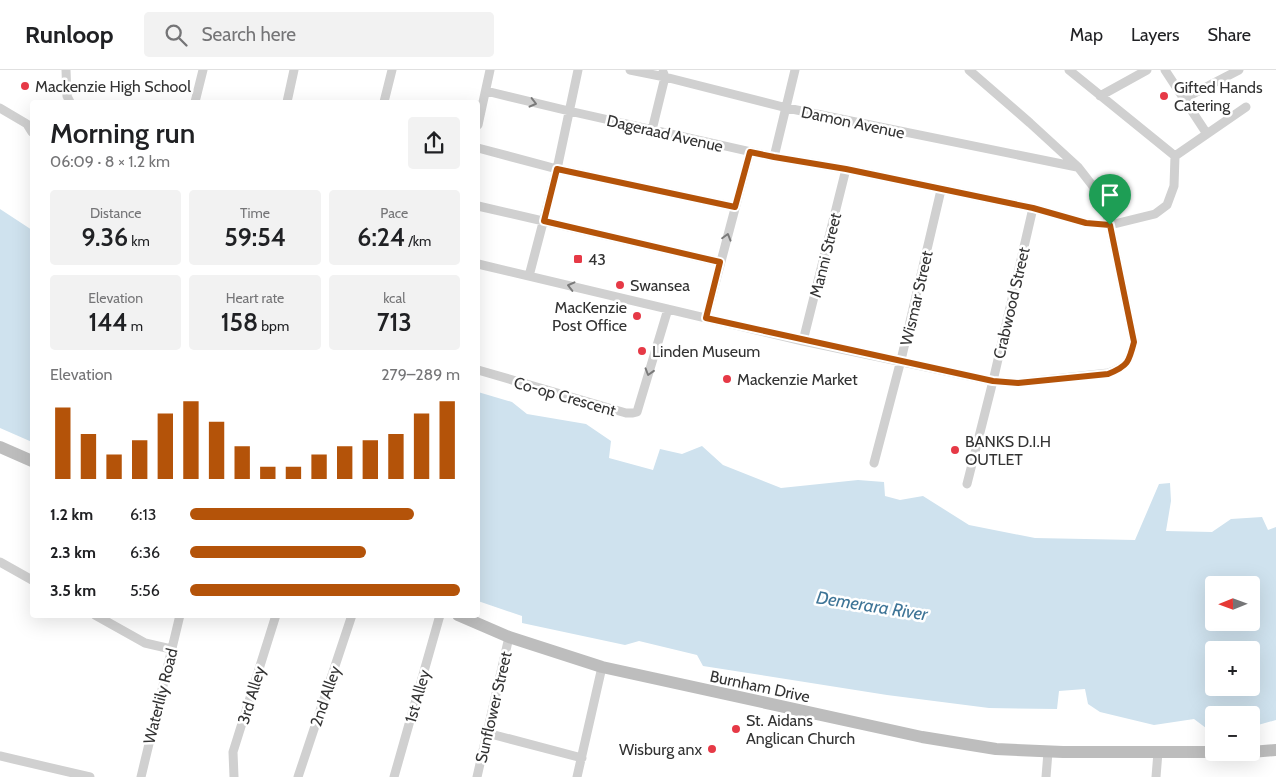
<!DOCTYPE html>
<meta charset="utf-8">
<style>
:root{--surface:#fff;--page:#f2f2f2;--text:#202124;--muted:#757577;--line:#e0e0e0;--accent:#b45309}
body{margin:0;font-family:Cabin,sans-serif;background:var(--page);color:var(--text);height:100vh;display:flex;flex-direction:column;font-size:19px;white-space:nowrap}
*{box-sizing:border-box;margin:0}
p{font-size:16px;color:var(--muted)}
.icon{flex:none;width:28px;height:28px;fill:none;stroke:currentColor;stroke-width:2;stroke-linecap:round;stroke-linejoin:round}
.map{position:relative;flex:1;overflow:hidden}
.details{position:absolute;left:30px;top:30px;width:450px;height:518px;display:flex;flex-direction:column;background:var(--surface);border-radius:5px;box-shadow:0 5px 20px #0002}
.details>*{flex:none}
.needle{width:32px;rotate:269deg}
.tools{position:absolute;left:1205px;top:506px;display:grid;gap:10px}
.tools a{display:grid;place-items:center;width:55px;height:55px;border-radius:5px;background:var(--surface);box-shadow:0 5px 20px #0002;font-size:25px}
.pin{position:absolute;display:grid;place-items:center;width:42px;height:42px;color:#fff;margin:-51px -21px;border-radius:50% 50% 50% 0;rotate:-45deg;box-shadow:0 0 5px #0007}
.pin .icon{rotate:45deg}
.round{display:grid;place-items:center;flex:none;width:52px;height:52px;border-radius:5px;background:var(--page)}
.overview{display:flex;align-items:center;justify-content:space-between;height:85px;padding:0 20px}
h1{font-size:28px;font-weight:600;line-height:38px}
.figures{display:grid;grid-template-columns:repeat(3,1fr);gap:8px;height:85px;padding:5px 20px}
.figures div{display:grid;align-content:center;border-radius:5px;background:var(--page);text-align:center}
.figures b{font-size:25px;font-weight:600}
.figures small{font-size:14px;font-weight:400}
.figures p{font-size:14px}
.chart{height:140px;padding:10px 20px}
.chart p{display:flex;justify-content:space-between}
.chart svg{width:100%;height:90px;margin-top:5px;stroke:var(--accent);stroke-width:6}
ul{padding:0 20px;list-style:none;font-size:16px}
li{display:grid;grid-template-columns:80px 60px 1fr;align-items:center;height:38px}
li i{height:12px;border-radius:6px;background:var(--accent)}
header{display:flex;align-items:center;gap:30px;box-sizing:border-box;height:70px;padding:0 25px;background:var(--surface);border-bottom:1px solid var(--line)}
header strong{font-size:24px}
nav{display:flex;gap:28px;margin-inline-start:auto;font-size:18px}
.search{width:350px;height:45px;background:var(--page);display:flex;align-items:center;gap:12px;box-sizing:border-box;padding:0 18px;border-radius:5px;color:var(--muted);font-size:19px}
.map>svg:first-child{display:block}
.water{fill:#cfe2ee;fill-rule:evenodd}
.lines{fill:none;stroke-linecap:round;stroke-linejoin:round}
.street{stroke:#d0d0d0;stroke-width:9}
.secondary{stroke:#bdbdbd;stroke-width:12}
.oneway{stroke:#7a7a7a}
.route-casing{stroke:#fff;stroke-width:10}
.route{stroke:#b45309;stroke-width:6}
.poi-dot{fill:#e63946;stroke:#fff;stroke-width:2}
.labels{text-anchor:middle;stroke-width:5;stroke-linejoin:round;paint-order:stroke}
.poi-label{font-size:16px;fill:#333;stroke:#fff;text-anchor:start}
.street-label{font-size:16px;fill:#333;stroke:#fff}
.water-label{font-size:18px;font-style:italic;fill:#3f7597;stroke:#fff}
</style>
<header>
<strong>Runloop</strong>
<div class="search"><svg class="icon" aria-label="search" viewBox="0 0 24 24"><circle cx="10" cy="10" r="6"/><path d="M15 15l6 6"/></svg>Search here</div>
<nav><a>Map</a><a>Layers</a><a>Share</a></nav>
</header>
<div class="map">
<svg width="1276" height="707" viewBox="0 0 1276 707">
<rect width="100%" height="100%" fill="#fff"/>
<path class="water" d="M0,139l32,21v212l-32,-14z
M478,322l34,10 15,12 59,10 25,17 -2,17 44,12 7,-21 22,5 20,-8 21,19 58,23 77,-8 26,2 1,14 15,4 23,-4 46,29 66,13 100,2 24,-56 11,-1 1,18 -5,30 46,1 19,-13 31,-2 6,13 8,-3v193l-25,7v-12h-37v16h-4l-16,-12 -40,6 -54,-13 -12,-8 -3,-15 -26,2 -2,18 -68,-1 -102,-13 -184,-29 -6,-11 -58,-14 -14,4 -103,-22v-7l-44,-15zM1214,515h37v37h-37zM1214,580h37v38h-37z"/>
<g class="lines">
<path class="street" d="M66,0l1,26 3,6
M630,0l35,7 122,31 290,59
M1165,0l42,64
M486,21l83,20 205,46 72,12 187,39 53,15 24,2 45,-11 12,-9 7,-19 1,-30 -106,-86
M1100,26l47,-26
M1183,29l56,-29
M195,32l8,-32
M287,32l7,-32
M384,32l8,-32
M0,38l27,16 5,8
M478,55l12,-55
M652,60l13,-53 -2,-5
M478,78l79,21 178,38
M1175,86l71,-49
M774,87l21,-87
M478,136l242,56
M478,194l325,77 190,40 25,2 90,-10c20,-7 21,-11 26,-31l-24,-117 -7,-21 -11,-19 -14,-18 -48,-44 -61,-53
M529,206l28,-107 21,-99
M706,248l44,-166
M803,271l43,-172
M478,300l148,43h7l4,-1 31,-103
M874,393l27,-103 40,-170
M967,414l26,-103 40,-173
M0,492l32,18
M95,545l50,28 26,6
M487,663l95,25
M0,686l90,21
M141,707l39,-162
M234,707l-1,-25 43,-137
M298,707l54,-162
M394,707l46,-162
M477,707l32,-140
M577,707l25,-110
M1046,707l2,-25
M1156,707l2,-25"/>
<path class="secondary" d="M0,377l32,14
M458,545l51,22 93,30 320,70 74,12 67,3h151
M1251,682l25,-2"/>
</g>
<defs><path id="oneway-chevron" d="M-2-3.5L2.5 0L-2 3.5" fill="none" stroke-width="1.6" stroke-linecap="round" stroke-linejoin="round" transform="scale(1.25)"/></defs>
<g class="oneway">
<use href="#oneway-chevron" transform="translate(533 33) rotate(14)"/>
<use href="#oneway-chevron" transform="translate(727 167) rotate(-74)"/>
<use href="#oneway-chevron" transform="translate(571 216) rotate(-166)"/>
<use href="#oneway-chevron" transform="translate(649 302) rotate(107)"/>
</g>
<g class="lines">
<defs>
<path id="route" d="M750,82l24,5 72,12 187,39 53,15 24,2 24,117c-5,20 -6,24 -26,32l-90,9 -25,-2 -260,-57 -27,-6 14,-56 -176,-41 13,-52 178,38z"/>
</defs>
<use href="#route" class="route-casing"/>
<use href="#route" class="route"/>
</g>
<g class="poi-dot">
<circle cx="25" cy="16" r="5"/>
<circle cx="1164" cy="26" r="5"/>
<rect x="573" y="184" width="10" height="10" rx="2.5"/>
<circle cx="620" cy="215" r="5"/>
<circle cx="637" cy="246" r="5"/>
<circle cx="642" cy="281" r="5"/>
<circle cx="727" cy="309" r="5"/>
<circle cx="955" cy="380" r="5"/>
<circle cx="736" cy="659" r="5"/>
<circle cx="712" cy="679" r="5"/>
</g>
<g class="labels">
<g class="poi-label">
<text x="35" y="22">Mackenzie High School</text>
<text x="1174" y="23">Gifted Hands<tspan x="1174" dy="18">Catering</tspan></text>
<text x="588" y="195">43</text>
<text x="630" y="221">Swansea</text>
<text x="627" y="243" text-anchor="end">MacKenzie<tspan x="627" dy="18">Post Office</tspan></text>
<text x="652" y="287">Linden Museum</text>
<text x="737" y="315">Mackenzie Market</text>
<text x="965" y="377">BANKS D.I.H<tspan x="965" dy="18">OUTLET</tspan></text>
<text x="746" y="656">St. Aidans<tspan x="746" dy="18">Anglican Church</tspan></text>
<text x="702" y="685" text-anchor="end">Wisburg anx</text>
</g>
<g class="street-label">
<text transform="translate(853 52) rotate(12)" y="6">Damon Avenue</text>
<text transform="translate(665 63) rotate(13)" y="6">Dageraad Avenue</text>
<text transform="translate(825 185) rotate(-76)" y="6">Manni Street</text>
<text transform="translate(916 228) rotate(-77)" y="6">Wismar Street</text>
<text transform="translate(1011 233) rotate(-77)" y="6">Crabwood Street</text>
<text transform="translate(565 326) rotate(16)" y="6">Co-op Crescent</text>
<text transform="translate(760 616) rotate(12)" y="6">Burnham Drive</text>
<text transform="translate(251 625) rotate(-73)" y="6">3rd Alley</text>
<text transform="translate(160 626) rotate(-76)" y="6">Waterlily Road</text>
<text transform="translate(325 626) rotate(-71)" y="6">2nd Alley</text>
<text transform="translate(417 626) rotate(-74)" y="6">1st Alley</text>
<text transform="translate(493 637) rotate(-77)" y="6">Sunflower Street</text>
</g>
<g class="water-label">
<text transform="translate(872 536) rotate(9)" y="6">Demerara River</text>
</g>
</g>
</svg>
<div class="tools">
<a><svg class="needle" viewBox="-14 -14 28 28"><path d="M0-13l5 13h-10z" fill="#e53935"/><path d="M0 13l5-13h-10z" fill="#757577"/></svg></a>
<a>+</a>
<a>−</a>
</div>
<div class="pin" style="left:1110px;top:155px;background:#1e9e55"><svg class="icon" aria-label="arrive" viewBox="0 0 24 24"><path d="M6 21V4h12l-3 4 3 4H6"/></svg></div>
<section class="details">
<div class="overview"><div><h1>Morning run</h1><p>06:09 · 8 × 1.2 km</p></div><a class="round"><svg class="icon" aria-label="share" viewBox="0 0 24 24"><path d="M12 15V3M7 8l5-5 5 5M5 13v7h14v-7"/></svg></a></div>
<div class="figures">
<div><p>Distance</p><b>9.36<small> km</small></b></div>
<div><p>Time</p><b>59:54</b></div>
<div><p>Pace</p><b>6:24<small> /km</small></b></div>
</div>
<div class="figures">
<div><p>Elevation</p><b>144<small> m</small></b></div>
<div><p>Heart rate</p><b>158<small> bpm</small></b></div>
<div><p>kcal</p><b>713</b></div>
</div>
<div class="chart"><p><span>Elevation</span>279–289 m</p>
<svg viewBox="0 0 160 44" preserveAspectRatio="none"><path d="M5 44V9M15 44V22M25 44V32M35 44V25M45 44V12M55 44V6M65 44V16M75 44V28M85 44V38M95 44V38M105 44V32M115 44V28M125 44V25M135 44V22M145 44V12M155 44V6"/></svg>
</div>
<ul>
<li><b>1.2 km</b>6:13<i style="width:83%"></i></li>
<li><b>2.3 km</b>6:36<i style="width:65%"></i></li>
<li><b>3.5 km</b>5:56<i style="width:100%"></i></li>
</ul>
</section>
</div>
